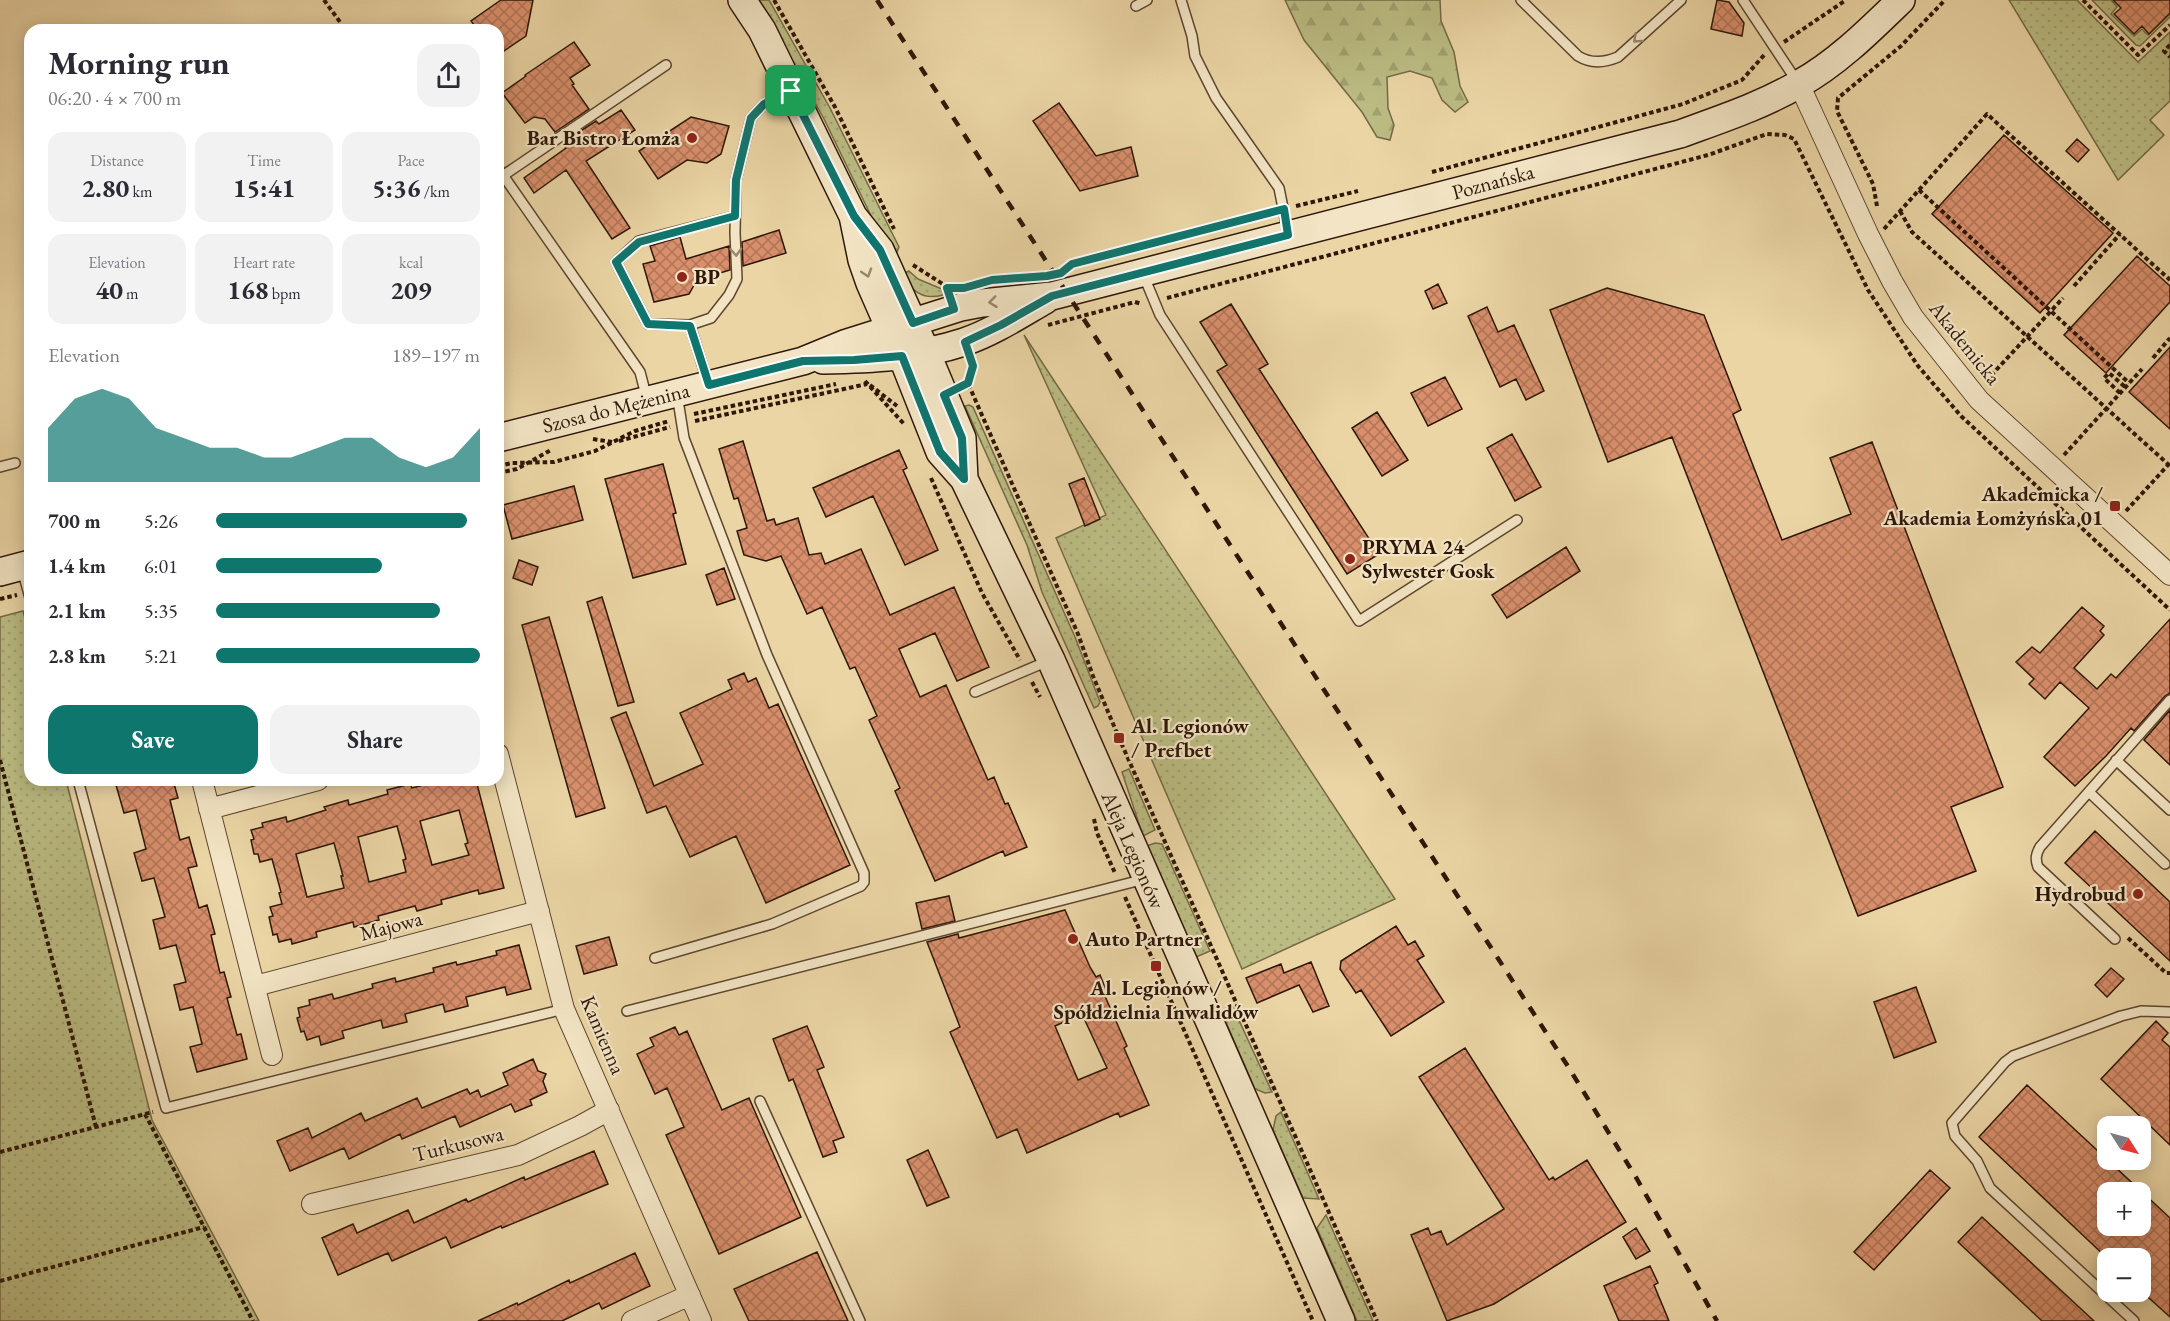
<!DOCTYPE html>
<meta charset="utf-8">
<style>
:root{--surface:#fff;--page:#f2f2f3;--text:#2b2b33;--muted:#7c7c81;--accent:#0f766e}
body{margin:0;font-family:"EB Garamond",serif;background:var(--page);color:var(--text);height:100vh;display:flex;flex-direction:column;font-size:22px;white-space:nowrap}
*{box-sizing:border-box;margin:0}
p{font-size:20px;color:var(--muted)}
.icon{flex:none;width:33px;height:33px;fill:none;stroke:currentColor;stroke-width:2;stroke-linecap:round;stroke-linejoin:round}
.map{position:relative;flex:1;overflow:hidden}
.details{position:absolute;left:24px;top:24px;width:480px;height:762px;display:flex;flex-direction:column;background:var(--surface);border-radius:18px;box-shadow:0 3px 15px #0003}
.details>*{flex:none}
.needle{width:39px;rotate:126deg}
.tools{position:absolute;left:2097px;top:1116px;display:grid;gap:12px}
.tools a{display:grid;place-items:center;width:54px;height:54px;border-radius:12px;background:var(--surface);box-shadow:0 3px 15px #0003;font-size:30px}
.pin{position:absolute;display:grid;place-items:center;width:51px;height:51px;color:#fff;margin:-26px;border-radius:12px;box-shadow:0 3px 9px #0006}
.round{display:grid;place-items:center;flex:none;width:63px;height:63px;border-radius:18px;background:var(--page)}
.overview{display:flex;align-items:center;justify-content:space-between;height:102px;padding:0 24px}
h1{font-size:33px;font-weight:700;line-height:45px}
.metrics{display:grid;grid-template-columns:repeat(3,1fr);gap:9px;height:102px;padding:6px 24px}
.metrics div{display:grid;align-content:center;border-radius:15px;background:var(--page);text-align:center}
.metrics b{font-size:26px;font-weight:700}
.metrics small{font-size:16px;font-weight:400}
.metrics p{font-size:16px}
.chart{height:168px;padding:12px 24px}
.chart p{display:flex;justify-content:space-between}
.chart svg{width:100%;height:108px;margin-top:6px;fill:var(--accent);opacity:.7}
.button{display:flex;gap:12px;margin-top:auto;padding:12px 24px}
.button a{flex:1;height:69px;border-radius:18px;background:var(--accent);color:#fff;font-size:24px;font-weight:700;line-height:69px;text-align:center}
.button a+a{background:var(--page);color:var(--text)}
ul{padding:0 24px;list-style:none;font-size:20px}
li{display:grid;grid-template-columns:96px 72px 1fr;align-items:center;height:45px}
li i{height:15px;border-radius:8px;background:var(--accent)}
.map>svg:first-child{display:block}
.grass{fill:url(#grass-dots);stroke:#746a46;stroke-width:1.5}
.forest{fill:url(#forest-firs);stroke:#746a46;stroke-width:1.5}
.building{fill:url(#building-cross-hatch);stroke:#2e1708;stroke-width:1.5;fill-rule:evenodd}
.lines{fill:none;stroke-linecap:round;stroke-linejoin:round}
.lane-casing{stroke:#5d462f;stroke-width:12}
.street-casing{stroke:#5d462f;stroke-width:22}
.secondary-casing{stroke:#2e1708;stroke-width:30}
.path{stroke:#2e1708;stroke-width:4;stroke-dasharray:4.5 3;stroke-linecap:butt}
.lane{stroke:#f2e4c4;stroke-width:9}
.street{stroke:#f2e4c4;stroke-width:20}
.secondary{stroke:#f2e4c4;stroke-width:27}
.rail{stroke:#2e1708;stroke-width:4.5;stroke-dasharray:10 10;stroke-linecap:butt}
.oneway{stroke:#9a886f}
.route-casing{stroke:#fff;stroke-width:12}
.route{stroke:#0f766e;stroke-width:8}
.poi-dot{fill:#8f2418;stroke:#f2e4c4;stroke-width:2}
.labels{text-anchor:middle;stroke-width:4.5;stroke-linejoin:round;paint-order:stroke}
.poi-label{font-size:21px;font-weight:bold;fill:#2e1708;stroke:#f2e4c4;text-anchor:start}
.street-label{font-size:21px;fill:#2e1708;stroke:#f2e4c4}
</style>
<div class="map">
<svg width="2170" height="1321" viewBox="0 0 2170 1321">
<defs>
<pattern id="grass-dots" width="8" height="8" patternUnits="userSpaceOnUse" patternTransform="scale(1.5)"><rect width="8" height="8" fill="#bbbc83"/><path d="M2 2h.1M6 6h.1" fill="none" stroke="#a1a170" stroke-width="1.8" stroke-linecap="round"/></pattern>
<pattern id="forest-firs" width="22" height="20" patternUnits="userSpaceOnUse" patternTransform="scale(1.5)"><rect width="22" height="20" fill="#bbbc83"/><path d="M5 1l3.5 6h-7zM16 11l3.5 6h-7z" fill="#a1a170"/></pattern>
<pattern id="building-cross-hatch" width="8" height="8" patternUnits="userSpaceOnUse" patternTransform="scale(1.5)"><rect width="8" height="8" fill="#d98f6c"/><path d="M0 0l8 8M0 8l8-8" fill="none" stroke="#b07457"/></pattern>
</defs>
<rect width="100%" height="100%" fill="#ebd5a5"/>
<filter id="stains"><feTurbulence type="fractalNoise" baseFrequency=".00333" numOctaves="4"/><feColorMatrix values="0 0 0 0 .2 0 0 0 0 .09 0 0 0 0 .02 0 0 0 .5 -.17"/></filter>
<radialGradient id="worn" r=".72"><stop offset=".6" stop-color="#630" stop-opacity="0"/><stop offset="1" stop-color="#630" stop-opacity=".3"/></radialGradient>
<path class="grass" d="M758,0h11l61,108 69,139 -4,10 -3,2 -68,-140z
M2009,0h68l61,62 32,-30v69l-20,19 14,15 -46,45z
M2092,0h19l6,7 -6,7 23,22 8,-7 6,6 22,-21v3l-30,29 -4,-1z
M909,271l9,8 24,10 1,6c-21,6 -31,-5 -43,-20z
M1024,335l371,564 -153,70 -186,-431 50,-23z
M969,405l4,2 102,230 25,65 -2,4 -4,2 -52,-116 -15,-47 -62,-139z
M23,611l7,28v141h36l86,340 107,201h-259v-704z
M1129,769l26,61 -12,6 -21,-64z
M1155,843l7,1 48,107 -14,6 -49,-111z
M1232,1005l40,87 -7,1 -10,-4 -34,-78z
M1281,1112l38,87 -16,-1 -30,-68 3,-14z
M1326,1215l47,106h-16l-40,-93z"/>
<path class="forest" d="M1285,0h155l1,21 13,31 6,34 8,16 -13,10 -13,-12 -10,-22 -22,-7 -23,6 1,31 6,17 -4,15 -13,-3 -15,-25 -58,-72z"/>
<path class="building" d="M501,0h32l-7,36 -28,19v-25h-20l-7,-9z
M1717,0l12,2 15,21 -2,13 -31,-7z
M2113,0h57v13l-21,21 -7,-8 -8,8 -20,-20 7,-6z
M574,42l16,23 -20,13 4,6 -2,1 17,24 -34,23 -10,-13 -11,-2 -9,6 -23,-30 24,-17 -1,-1z
M1059,103l37,53 35,-9 7,29 -58,15 -47,-70z
M621,110l14,20 -49,31 44,67 -18,11 -46,-69 -32,23 -10,-15 42,-30 -4,-5 34,-22 3,3z
M691,117l38,9 -8,28 -14,9 -20,-3 -29,19 -19,-28z
M2004,135l109,98 -73,80 -108,-99z
M2077,139l12,11 -11,12 -12,-11z
M779,230l7,23 -43,13 -1,-24z
M680,237l6,22 43,-13 1,24 -33,10 -8,14 -35,8 -11,-38 12,-3 -5,-15z
M2137,256l33,30v16l-64,71 -42,-38z
M1438,284l9,19 -14,6 -8,-18z
M1607,288l97,27 37,95 -8,4 49,126 69,-26 -21,-56 42,-16 131,345 -52,20 25,64 -118,45 -186,-479 -64,25 -58,-152z
M1231,304l37,60 -9,5 120,185 -32,20 -130,-203 10,-6 -27,-43z
M1487,307l11,25 16,-7 30,66 -18,9 -10,-21 -16,8 -32,-71z
M2170,347v82l-41,-37z
M1445,377l17,32 -34,17 -17,-33z
M1377,412l31,48 -26,16 -30,-48z
M1512,434l29,53 -26,14 -28,-53z
M743,441l24,80 7,-2 2,6 22,-7 11,37 12,-2 4,11 36,-15 29,66 64,-28 35,80 -32,14 -22,-48 -36,16 21,48 26,-12 42,95 6,-3 11,27 3,-1 19,44 -22,9 -2,-5 -68,30 -40,-90 5,-3 -31,-68 8,-4 -22,-49 -5,2 -28,-62 -15,7 -26,-58 -15,5 -22,-6 -7,-24 10,-3 -9,-30 -4,1 -15,-50z
M899,450l8,18 -4,2 35,80 -33,15 -32,-69 -47,21 -13,-29z
M663,464l13,49 -3,1 13,50 -53,14 -28,-99z
M1084,478l16,41 -15,7 -16,-42z
M574,486l9,34 -71,19 -9,-34z
M1566,547l14,24 -73,47 -15,-23z
M519,560l19,7 -6,18 -19,-7z
M724,568l11,31 -18,6 -11,-30z
M602,597l32,105 -16,4 -31,-104z
M2082,607l22,19 -4,5 4,4 -30,33 23,21 14,-15 5,4 54,-59v74l-5,3 -31,35 -3,-3 -25,28 -31,30 -31,-29 45,-49 -29,-26 -15,17 -16,-15 5,-5 -18,-17 16,-15 8,6z
M549,617l56,191 -29,9 -54,-192z
M744,673l4,9 8,-4 13,30 9,-4 72,161 -84,38 -30,-67 -46,21 -24,-51 -19,7 -36,-95 15,-6 28,74 49,-22 -23,-51 52,-24 -4,-9z
M2170,710v55l-26,-25z
M132,780h41l5,18 -8,2 10,40 9,-3 8,29 -9,2 11,40 8,-3 8,29 -4,1 9,38 4,-1 7,25 -4,1 10,37 4,-1 6,25 -50,13 -7,-25 12,-3 -9,-37 -13,3 -6,-25 12,-3 -10,-37 -16,4 -7,-29 12,-3 -11,-39 -12,3 -8,-28 12,-4 -10,-39 -12,3 -8,-28z
M444,780h32l28,108 -25,6 -1,-4 -37,10 1,4 -25,7 -2,-5 -37,10 1,4 -25,7 -1,-5 -37,10 1,5 -25,7 -1,-5 -12,3 -2,-8 -4,1 -4,-18 4,-1 -3,-9 12,-3 -3,-11 2,-1 -9,-33 -12,3 -2,-8h-4l-3,-14 3,-1 -3,-9 12,-3 -1,-4 24,-6 1,5 39,-12 -2,-3 24,-7 1,5 39,-11 -1,-4 23,-6 2,4zM459,810l9,33 -3,1 4,11 -37,10 -12,-44zM397,826l9,33 -3,1 3,12 -37,10 -11,-45zM334,843l9,33h-2l3,12 -37,9 -11,-43z
M2095,831l75,71v59l-105,-98z
M949,896l6,25 -33,8 -6,-26z
M1065,910l25,57 6,10 4,-2 7,17 -3,2 23,52 -3,2 25,57 -29,12 -2,-4 -91,40 -10,-24 -20,9 -47,-106 10,-5 -33,-85 31,-8 1,4zM1082,1014l25,54 -29,12 -23,-54z
M1396,926l12,19 7,-4 9,15 -7,4 27,42 -53,34 -30,-46 -5,3 -16,-24 1,-8z
M609,937l8,28 -33,9 -8,-28z
M519,945l12,44 -24,6 -2,-8 -39,10 2,9 -23,6 -2,-8 -38,10 2,8 -24,6 -2,-8 -39,11 2,7 -23,7 -2,-9 -12,4 -3,-9 -3,1 -4,-14 3,-1 -2,-9 12,-3 -1,-5 23,-6 2,5 39,-11 -1,-4 23,-6 1,4 38,-10 -1,-4 23,-6 1,3 40,-10 -1,-4z
M1311,962l18,44 -16,6 -14,-27 -42,18 -11,-25 35,-14 3,9z
M2111,968l13,11 -17,18 -12,-12z
M1916,987l20,55 -42,16 -20,-56z
M2156,1021l12,12 -6,7 8,7v98l-69,-66z
M807,1026l17,41 -7,3 27,67 -11,4 4,11 -14,5 -30,-78 -4,2 -16,-42z
M675,1027l4,8 8,-4 35,79 27,-12 52,119 -82,37 -53,-119 18,-8 -17,-39 -12,6 -18,-40 17,-8 -4,-8z
M1465,1048l84,132 4,-3 2,3 32,-20 39,62 -132,82 -47,17 -36,-86 17,-7 3,7 10,-4 6,14 57,-36 -85,-132z
M533,1059l5,12 8,3 -3,7 4,11 -17,8 2,5 -17,7 -4,-8 -51,23 -5,-11 -53,23 -2,-5 -51,25 -5,-11 -54,23 -13,-30 31,-13 4,10 49,-25 4,8 52,-23 5,10 45,-19 3,5 8,-4 3,7 27,-12 -5,-12z
M2027,1085l143,133v99l-30,-27v-32h-33l-128,-121zM2108,1192h32v34h-32z
M928,1150l21,47 -22,9 -20,-46z
M594,1151l14,33 -106,44 -1,-2 -50,22 -5,-11 -54,24 -4,-8 -50,22 -16,-37 31,-14 4,9 51,-23 6,13 52,-24 2,3 56,-25 1,3z
M1930,1170l20,18 -76,82 -20,-18z
M1982,1217l112,104h-52l-84,-79z
M1636,1228l14,23 -14,8 -13,-22z
M817,1252l31,69h-99l-15,-32z
M635,1253l15,33 -48,23 -3,-6 -37,18h-84l39,-18 1,2 51,-25 1,3z
M1650,1266l8,17 -4,2 15,36h-50l-15,-35z"/>
<g class="lines">
<defs>
<path id="lane" d="M1181,0l11,36 3,20 21,42 63,90 9,45
M1521,0l57,56c13,8 26,7 40,1l63,-57
M1743,0l55,83
M1136,6l11,-6
M498,168l142,204 7,27
M498,179l168,-114
M735,216l-96,25 -23,21 32,62 42,1 21,-7 18,-23 8,-16 -2,-46 1,-53 15,-62 13,-14 25,-12
M1143,274l17,41 199,306 158,-101
M690,325l18,58
M0,467l15,-4
M22,569l8,29
M975,692l73,-31
M2116,760l54,50
M78,780l88,328 398,-99
M2089,792l76,72
M2115,939l-77,-72c-3,-8 -2,-13 2,-20l130,-147
M655,958l117,-34 89,-38 3,-4v-9l-97,-218 -83,-217 -7,-44
M627,1011l518,-132
M760,1101l100,220
M2134,1321l-144,-133 -13,-27 -22,-25 -3,-13 53,-61 8,-6 108,-40 20,-5 29,1"/>
<path id="street" d="M1799,84l69,150 24,47 21,36 66,83 191,175
M498,754l66,255 137,312
M202,780l70,275
M209,809l109,-29
M255,986l284,-75
M312,1204l206,-49 62,-29 29,-16
M632,1321l58,-26"/>
<path id="secondary" d="M742,0l20,30 91,186 27,34 46,102 36,86 2,41
M853,216l9,44 8,23 32,73 38,96 24,27 87,181 290,661
M823,360c47,-1 96,-3 141,-18 29,-10 55,-27 81,-42
M498,438l305,-77 44,-18 114,-36 21,-4 70,-7 628,-162c41,-15 81,-28 119,-50 38,-21 71,-54 102,-84
M0,572l30,-8"/>
</defs>
<use href="#lane" class="lane-casing"/>
<use href="#street" class="street-casing"/>
<use href="#secondary" class="secondary-casing"/>
<path class="path" d="M324,0l16,22
M774,0l61,107 59,122
M2083,0l55,55 32,-30
M1784,42l62,-42
M2170,45l-6,6 6,6
M1432,172l251,-68 59,-24 23,-26
M1919,190l210,193
M1296,206l62,-15
M1877,206l-4,-22 -36,-73 1,-13 63,-52 44,-46
M1900,211l12,21 258,234
M1884,229l103,-115 183,166
M913,265l36,23
M1067,267l5,-3 30,-9 169,-42
M2074,286l46,-52
M1167,298l541,-143 59,-21 18,1 9,4 74,151 50,76 43,50 209,194
M1048,325l87,-23 7,2
M2153,358l17,-20
M972,363l1,3 -5,17 6,14 104,237 15,42 26,62 258,583
M865,381l39,43
M1986,381l77,-83
M870,385l27,21
M2120,393l-16,-15 5,-5 15,13 2,-3
M694,414l142,-30
M695,421l172,-37
M593,439l19,3
M619,441l51,-14
M2064,455l78,-86
M498,466l14,-3 42,-1 41,-11 40,-20 34,-10
M498,473l19,-4 34,-19
M931,478l51,115 38,67
M2126,511l43,-47
M0,599l17,-4
M1032,682l8,15
M0,760l96,367
M1094,819l3,14 18,40
M1125,897l188,424
M2128,938l38,35h4
M145,1114l108,207
M0,1152l153,-40
M0,1281l204,-54"/>
<use href="#lane" class="lane"/>
<use href="#street" class="street"/>
<use href="#secondary" class="secondary"/>
<path class="rail" d="M877,0l692,1068 68,111 80,142"/>
</g>
<defs><path id="oneway-chevron" d="M-2-3.5L2.5 0L-2 3.5" fill="none" stroke-width="1.6" stroke-linecap="round" stroke-linejoin="round" transform="scale(1.5)"/></defs>
<g class="oneway">
<use href="#oneway-chevron" transform="translate(1637 39) rotate(138)"/>
<use href="#oneway-chevron" transform="translate(736 252) rotate(87)"/>
<use href="#oneway-chevron" transform="translate(867 273) rotate(72)"/>
<use href="#oneway-chevron" transform="translate(993 302) rotate(173)"/>
</g>
<g class="lines">
<defs>
<path id="route" d="M791,91l63,125 26,34 33,73 41,-14 -7,-21h17l28,-8 55,-4 14,-3 11,-9 212,-55 4,26 -236,61 -51,29 -36,17 8,24 -5,17 -24,12 18,43 2,41 -24,-27 -38,-96 -48,4 -51,1 -94,24 -19,-59 -42,-2 -32,-62 23,-20 96,-26 1,-36 15,-62 13,-14z"/>
</defs>
<use href="#route" class="route-casing"/>
<use href="#route" class="route"/>
</g>
<g class="poi-dot">
<circle cx="692" cy="138" r="6"/>
<circle cx="682" cy="277" r="6"/>
<rect x="2109" y="500" width="12" height="12" rx="3"/>
<circle cx="1350" cy="559" r="6"/>
<rect x="1113" y="732" width="12" height="12" rx="3"/>
<circle cx="2138" cy="894" r="6"/>
<circle cx="1073" cy="939" r="6"/>
<rect x="1150" y="960" width="12" height="12" rx="3"/>
</g>
<g class="labels">
<g class="poi-label">
<text x="680" y="145" text-anchor="end">Bar Bistro Łomża</text>
<text x="694" y="284">BP</text>
<text x="2103" y="501" text-anchor="end">Akademicka /<tspan x="2103" dy="24">Akademia Łomżyńska 01</tspan></text>
<text x="1362" y="554">PRYMA 24<tspan x="1362" dy="24">Sylwester Gosk</tspan></text>
<text x="1131" y="733">Al. Legionów<tspan x="1131" dy="24">/ Prefbet</tspan></text>
<text x="2126" y="901" text-anchor="end">Hydrobud</text>
<text x="1085" y="946">Auto Partner</text>
<text x="1156" y="995" text-anchor="middle">Al. Legionów /<tspan x="1156" dy="24">Spółdzielnia Inwalidów</tspan></text>
</g>
<g class="street-label">
<text transform="translate(1493 182) rotate(-15)" y="7">Poznańska</text>
<text transform="translate(1965 343) rotate(51)" y="7">Akademicka</text>
<text transform="translate(616 408) rotate(-14)" y="7">Szosa do Mężenina</text>
<text transform="translate(1133 850) rotate(66)" y="7">Aleja Legionów</text>
<text transform="translate(391 926) rotate(-15)" y="7">Majowa</text>
<text transform="translate(603 1035) rotate(67)" y="7">Kamienna</text>
<text transform="translate(458 1144) rotate(-14)" y="7">Turkusowa</text>
</g>
</g>
<rect width="100%" height="100%" filter="url(#stains)"/>
<rect width="100%" height="100%" fill="url(#worn)"/>
</svg>
<div class="tools">
<a><svg class="needle" viewBox="-14 -14 28 28"><path d="M0-13l5 13h-10z" fill="#e53935"/><path d="M0 13l5-13h-10z" fill="#7c7c81"/></svg></a>
<a>+</a>
<a>−</a>
</div>
<div class="pin" style="left:791px;top:91px;background:#1e9e55"><svg class="icon" aria-label="arrive" viewBox="0 0 24 24"><path d="M6 21V4h12l-3 4 3 4H6"/></svg></div>
<section class="details">
<div class="overview"><div><h1>Morning run</h1><p>06:20 · 4 × 700 m</p></div><a class="round"><svg class="icon" aria-label="share" viewBox="0 0 24 24"><path d="M12 15V3M7 8l5-5 5 5M5 13v7h14v-7"/></svg></a></div>
<div class="metrics">
<div><p>Distance</p><b>2.80<small> km</small></b></div>
<div><p>Time</p><b>15:41</b></div>
<div><p>Pace</p><b>5:36<small> /km</small></b></div>
</div>
<div class="metrics">
<div><p>Elevation</p><b>40<small> m</small></b></div>
<div><p>Heart rate</p><b>168<small> bpm</small></b></div>
<div><p>kcal</p><b>209</b></div>
</div>
<div class="chart"><p><span>Elevation</span>189–197 m</p>
<svg viewBox="0 0 160 44" preserveAspectRatio="none"><path d="M0 44V22L10 10L20 6L30 10L40 22L50 26L60 30L70 30L80 34L90 34L100 30L110 26L120 26L130 34L140 38L150 34L160 22V44z"/></svg>
</div>
<ul>
<li><b>700 m</b>5:26<i style="width:95%"></i></li>
<li><b>1.4 km</b>6:01<i style="width:63%"></i></li>
<li><b>2.1 km</b>5:35<i style="width:85%"></i></li>
<li><b>2.8 km</b>5:21<i style="width:100%"></i></li>
</ul>
<div class="button"><a>Save</a><a>Share</a></div>
</section>
</div>
